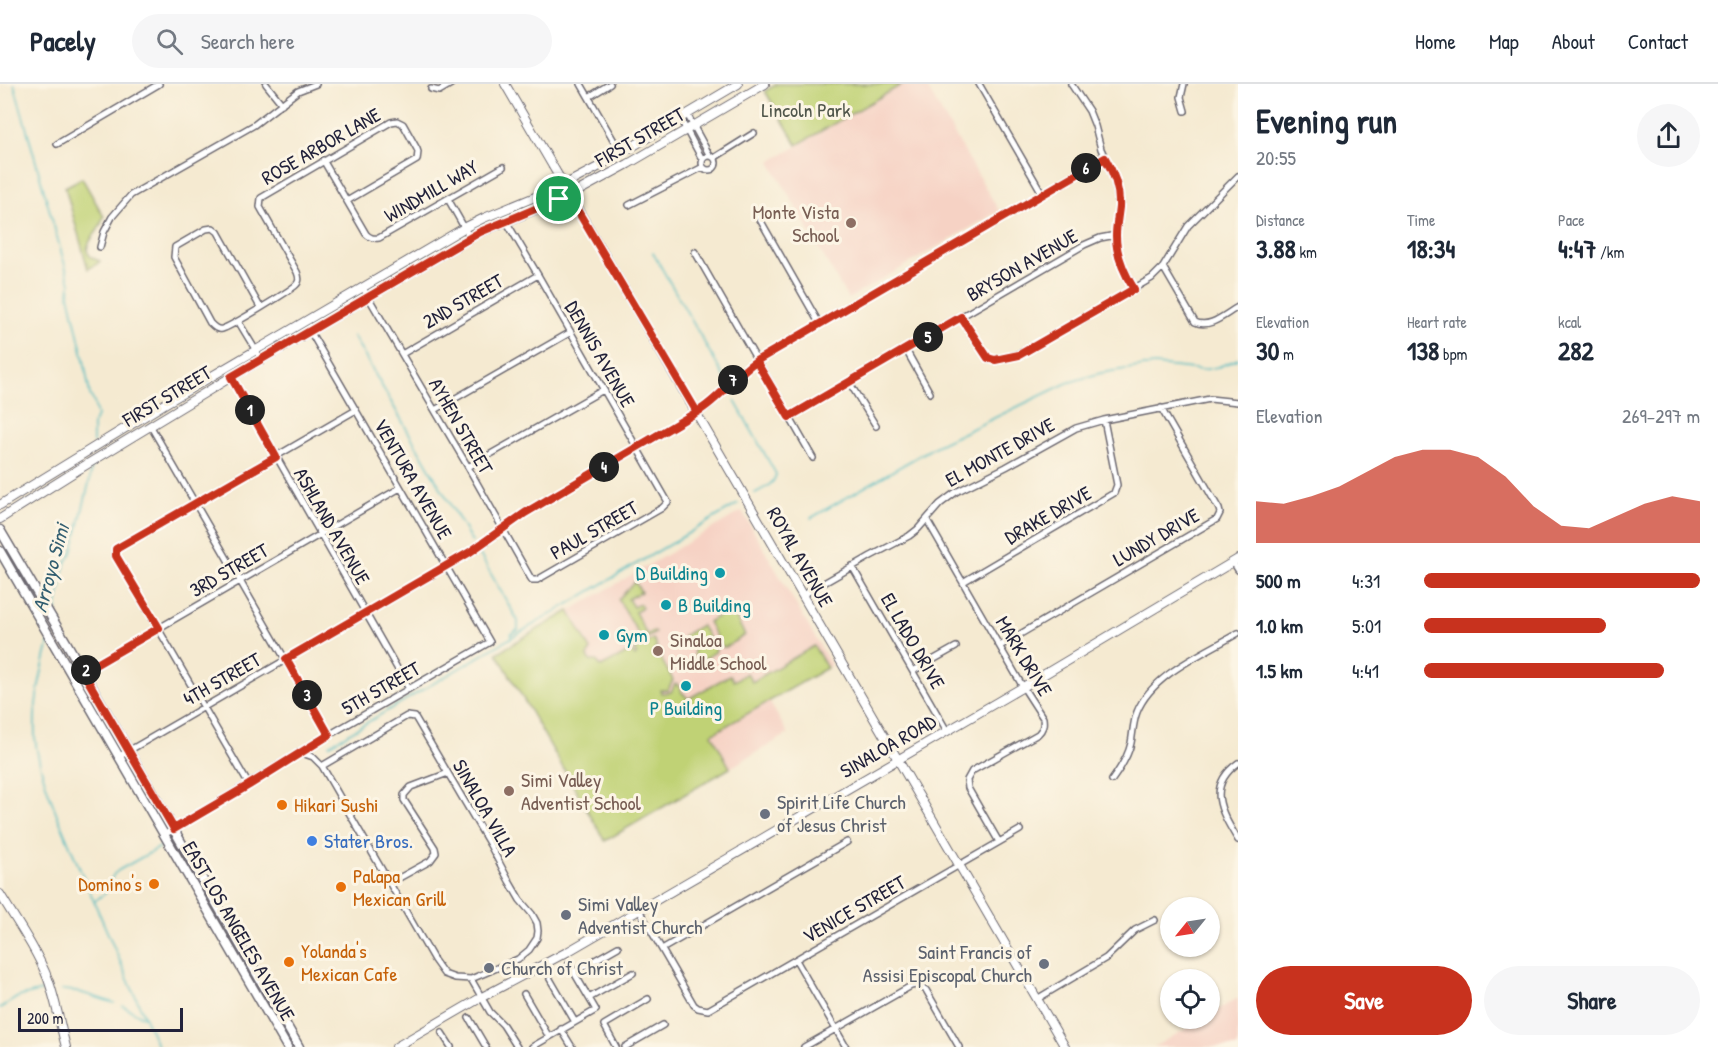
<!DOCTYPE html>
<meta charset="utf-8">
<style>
:root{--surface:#fff;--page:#f6f6f7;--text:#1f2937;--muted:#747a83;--line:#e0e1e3;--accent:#c8321e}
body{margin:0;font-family:"Patrick Hand",sans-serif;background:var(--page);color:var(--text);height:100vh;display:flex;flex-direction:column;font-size:22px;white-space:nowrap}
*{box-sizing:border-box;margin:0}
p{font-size:20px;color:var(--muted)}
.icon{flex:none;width:33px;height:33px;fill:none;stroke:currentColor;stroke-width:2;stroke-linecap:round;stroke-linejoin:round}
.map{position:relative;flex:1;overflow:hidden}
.details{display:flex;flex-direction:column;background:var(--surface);width:480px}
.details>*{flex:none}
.needle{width:39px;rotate:240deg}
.controls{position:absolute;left:1160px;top:813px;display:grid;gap:12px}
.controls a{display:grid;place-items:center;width:60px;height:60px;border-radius:50%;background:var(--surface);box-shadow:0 2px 4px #0004;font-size:30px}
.scale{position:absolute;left:18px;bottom:15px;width:165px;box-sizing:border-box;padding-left:6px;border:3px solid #22223b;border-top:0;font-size:16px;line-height:21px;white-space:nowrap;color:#22223b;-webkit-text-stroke:4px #fcf5e5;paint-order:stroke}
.pin{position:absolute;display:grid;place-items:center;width:51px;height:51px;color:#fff;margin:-26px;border:3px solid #fff;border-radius:50%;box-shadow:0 2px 6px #0007}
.km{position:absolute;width:30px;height:30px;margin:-15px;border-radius:50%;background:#222;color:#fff;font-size:16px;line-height:30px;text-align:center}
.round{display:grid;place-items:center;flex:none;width:63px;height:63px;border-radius:32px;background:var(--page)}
.head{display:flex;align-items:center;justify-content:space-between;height:102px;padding:0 18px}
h1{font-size:33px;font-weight:700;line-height:45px}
.metrics{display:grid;grid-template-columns:repeat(3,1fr);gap:9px;height:102px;padding:6px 18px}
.metrics div{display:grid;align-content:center}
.metrics b{font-size:26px;font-weight:700}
.metrics small{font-size:16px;font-weight:400}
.metrics p{font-size:16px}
.chart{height:168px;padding:12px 18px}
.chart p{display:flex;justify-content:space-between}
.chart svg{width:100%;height:108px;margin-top:6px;fill:var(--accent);opacity:.7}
.cta{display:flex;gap:12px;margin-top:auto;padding:12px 18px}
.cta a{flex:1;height:69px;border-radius:36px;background:var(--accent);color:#fff;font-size:24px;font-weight:700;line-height:69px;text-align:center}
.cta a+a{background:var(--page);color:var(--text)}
ul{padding:0 18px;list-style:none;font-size:20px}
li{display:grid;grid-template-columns:96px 72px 1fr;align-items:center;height:45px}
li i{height:15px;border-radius:8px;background:var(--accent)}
header{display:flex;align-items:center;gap:36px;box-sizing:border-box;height:84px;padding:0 30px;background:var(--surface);border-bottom:2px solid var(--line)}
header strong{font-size:28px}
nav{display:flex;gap:33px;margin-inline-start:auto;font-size:21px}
.search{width:420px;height:54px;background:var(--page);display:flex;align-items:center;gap:15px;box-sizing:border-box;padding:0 21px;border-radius:33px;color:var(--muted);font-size:22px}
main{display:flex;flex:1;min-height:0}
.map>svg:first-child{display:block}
.built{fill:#f6d2c4}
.green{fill:#c0d275;stroke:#717a58;stroke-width:1.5}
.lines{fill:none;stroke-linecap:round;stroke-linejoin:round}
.stream{stroke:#4ab9c0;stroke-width:1.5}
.street-casing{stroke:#6c6870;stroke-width:8}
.secondary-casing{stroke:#6c6870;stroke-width:10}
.primary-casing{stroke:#6c6870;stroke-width:11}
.street{stroke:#fff;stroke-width:5}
.secondary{stroke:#fff;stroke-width:8}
.primary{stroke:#fff;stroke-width:8}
.route-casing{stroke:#fff;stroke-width:12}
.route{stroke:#c8321e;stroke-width:8}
.education-dot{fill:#8d6e63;stroke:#fcf5e5;stroke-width:2}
.culture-dot{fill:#0f9aa8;stroke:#fcf5e5;stroke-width:2}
.food-dot{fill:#e8710a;stroke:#fcf5e5;stroke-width:2}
.worship-dot{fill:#6b7280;stroke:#fcf5e5;stroke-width:2}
.shop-dot{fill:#3f7fe0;stroke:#fcf5e5;stroke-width:2}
.labels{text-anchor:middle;stroke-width:6;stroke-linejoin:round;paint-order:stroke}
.park-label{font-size:20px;fill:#51574c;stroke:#fcf5e5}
.street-label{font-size:20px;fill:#22223b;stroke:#fcf5e5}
.education-label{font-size:20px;fill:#785e54;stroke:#fcf5e5;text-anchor:start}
.culture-label{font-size:20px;fill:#0d838f;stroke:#fcf5e5;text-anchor:start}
.worship-label{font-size:20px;fill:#5b616d;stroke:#fcf5e5;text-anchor:start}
.food-label{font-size:20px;fill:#c56008;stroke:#fcf5e5;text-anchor:start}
.shop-label{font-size:20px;fill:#366cbe;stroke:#fcf5e5;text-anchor:start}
.water-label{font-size:21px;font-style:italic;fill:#325e70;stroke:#fcf5e5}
</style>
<header>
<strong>Pacely</strong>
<div class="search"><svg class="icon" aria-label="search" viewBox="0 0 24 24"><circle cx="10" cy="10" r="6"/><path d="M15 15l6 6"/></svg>Search here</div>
<nav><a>Home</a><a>Map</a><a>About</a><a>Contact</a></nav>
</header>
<main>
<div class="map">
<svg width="1238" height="963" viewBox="0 0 1238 963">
<rect width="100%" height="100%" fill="#fcf5e5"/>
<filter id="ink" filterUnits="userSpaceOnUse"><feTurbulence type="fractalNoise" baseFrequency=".0167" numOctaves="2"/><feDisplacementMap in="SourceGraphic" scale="12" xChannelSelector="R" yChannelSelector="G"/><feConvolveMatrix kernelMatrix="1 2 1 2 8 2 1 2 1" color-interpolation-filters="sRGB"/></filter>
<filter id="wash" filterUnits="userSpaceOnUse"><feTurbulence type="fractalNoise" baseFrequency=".008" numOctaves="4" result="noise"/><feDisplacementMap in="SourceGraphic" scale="24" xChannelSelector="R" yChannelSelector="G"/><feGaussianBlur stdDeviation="1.35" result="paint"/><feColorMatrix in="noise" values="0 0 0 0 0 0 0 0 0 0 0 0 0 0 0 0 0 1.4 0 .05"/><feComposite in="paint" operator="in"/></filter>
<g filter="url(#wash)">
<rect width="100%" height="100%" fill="#f5ead1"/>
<path class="built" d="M903,0h22l74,127 -151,88 -78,-137z
M742,427l89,154 -62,36 19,33 -183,107 -108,-188z
M1238,914v49h-84l49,-28 6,-1v-3z"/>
<path class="green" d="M777,0h126l-106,61 -32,-54z
M82,94l22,39c-3,5 -5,13 -10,18 -8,11 -12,21 6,26l-3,3 -9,5 -23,-82z
M635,498l6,10 -13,7 5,8 7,-3 2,4 -7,4 12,23 6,-4 2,2 -23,14 -2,-5 9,-7 -21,-36c7,-5 10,-12 17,-17z
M731,525l14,26 -19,12h-4l-14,-25z
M569,527l22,39 -4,6 3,5h7l4,6 30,-16 4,5 2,-2 -3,-4 19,-11 4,7 -2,2 18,32 -5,10h-8l1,3 10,-1 4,-8h2l6,10h1l4,5 42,-24 4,6 13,-8 5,9 62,-36 13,22 -115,66 18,34 -125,73 -108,-188z
M701,541l15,25 -1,2 -17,11c-1,-3 -3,-4 -4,-7 -1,-6 1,-12 -7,-13l-4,-7z"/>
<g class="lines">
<path class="stream" d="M14,0l56,199 -1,12 15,65 6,35 4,7 3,14 -4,9v18
M653,169l71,124
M353,252l119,206
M735,317l41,73c-2,11 -12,14 -21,19
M811,434l125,-72 131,-63 34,-10 44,-7 10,-1 47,5 16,-3 20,-8
M480,471l38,66v9l-7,4v2
M55,533l10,-53 7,-11 18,-74 1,-14
M49,558c-8,32 -16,62 -14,95 4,41 28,92 44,130 26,60 52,120 79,180
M329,661l409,-241
M109,799l5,-9 5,-4 43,-24
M95,817l10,-8 2,-4
M62,906l14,1 38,12
M123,922l20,11
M0,924l18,-11 24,-6"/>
</g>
</g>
<g filter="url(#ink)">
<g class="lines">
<defs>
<path id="street" d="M266,0l16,20
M581,0l40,69
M979,0l63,109
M1071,0l18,27 6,15 6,23 14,31 4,24 -3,31 1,14 4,14 13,26
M1184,0l-3,13 4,14
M431,5l8,2 12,-7
M589,13l21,-13
M687,30l23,42
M680,34l22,41
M57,60l102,-60
M702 79a7 7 0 1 1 14 0a7 7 0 1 1-14 0Z
M714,74l40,-25
M323,76l43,74c4,4 7,5 13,4l124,-71
M448,115l22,39
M629,121l74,-38
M758,132l61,107
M100,163l4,-15 8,-15 19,-22 123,-70 44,-34 18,-7
M695,168l118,206
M1163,183l32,55c15,7 30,-8 43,-15
M363,204l105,179 62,110 2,3h5l125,-72 6,-6 -130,-227 -32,-54
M260,223l-42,-75 -5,-4 -7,1 -31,18 -1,10 36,66c4,4 7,7 12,6 8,-2 68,-38 74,-44 4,-4 3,-8 1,-13l-37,-65 1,-9 130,-76 6,-1 6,3 14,25 1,3 -1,8 -70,41
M961,233l25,38 5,5 16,-2 23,-9 122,-71 11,-11 25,-41 50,-50
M238,237l23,38
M906,266l24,43
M402,270l136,-79
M231,293l178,312
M849,298l27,44
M435,326l136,-78
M789,333l295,-172 16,-7 16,-3
M150,341l179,310
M468,383l135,-77
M927,436l96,167 20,31c1,7 0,11 -5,16l-66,37 -5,9 1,8 31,54
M1233,478l5,8
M852,482l95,165
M963,498l151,-89 3,-8 -13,-65
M803,511l68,-39 38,-20 9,-7 22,-25 16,-12 50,-25 70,-39 28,-8 106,-21 28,3
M1000,562l217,-127 3,-6 -1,-4 -58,-101
M913,587l43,-24
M73,594l327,-190
M302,669l11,4 9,9 112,194 10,14 11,4 16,1 47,-20 11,-9 8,-12 1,-7 -1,-8 -5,-9 -12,-14 -11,-19 -19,-36 -75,-128 -8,-1 -85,50
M118,673l352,-204 55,-40 183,-107 31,-32 17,-13 349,-203
M1238,679c-33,24 -16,50 0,77
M1112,696c8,-11 16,-23 19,-37 2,-10 2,-21 6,-31 15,-38 68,-59 101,-79
M249,701l-133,-229 -1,-5 3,-3 238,-138
M164,751l165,-100 161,-93 -180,-311
M390,799l40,-22 6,-8 -1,-5 -31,-48v-5l7,-8 37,-14
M639,826l55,95 4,3 10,2 312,-180
M662,865l185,-107
M796,876l50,87
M574,888l44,-25
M471,895l19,33 13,13 14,22
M550,895l25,43
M524,910l25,43
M589,914l44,-25
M1037,915l69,-41 29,-28 20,-10
M469,934l17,29
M561,945l11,18
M442,949l9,14
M532,963l64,-37 -27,-46
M616,963l-12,-22 44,-26
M625,963l38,-22
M804,963l107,-61 5,-1 10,5 33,57"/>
<path id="secondary" d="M505,0l560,963
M0,421l166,-102 298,-175 20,-10 80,-33 34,-18 140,-83
M0,435l76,-48 155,-94 249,-145 89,-36 59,-32 137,-80
M0,810c17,28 36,55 48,85 8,22 12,46 18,68
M396,963l86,-50 85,-45 456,-265 215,-128"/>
<path id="primary" d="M0,446l66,112 233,405
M0,467l287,496"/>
</defs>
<use href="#street" class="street-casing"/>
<use href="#secondary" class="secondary-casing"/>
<use href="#primary" class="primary-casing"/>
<use href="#street" class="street"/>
<use href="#secondary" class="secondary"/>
<use href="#primary" class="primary"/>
</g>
</g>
<g class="lines" filter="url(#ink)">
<defs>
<path id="route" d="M559,115l-79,33 -249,145 45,80 -160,92v7l43,72 -76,44 91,157 75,-44 80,-50 -43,-76 184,-107 55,-39 172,-101c23,-13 37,-36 59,-51l33,56 172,-100 27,41 7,2 24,-5 115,-66c-10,-16 -18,-34 -18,-53 0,-10 2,-19 3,-29 1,-18 -5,-34 -14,-49l-349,203c-22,15 -36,38 -59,51l-128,-216 -10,3"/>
</defs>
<use href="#route" class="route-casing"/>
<use href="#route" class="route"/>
</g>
<g class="education-dot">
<circle cx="851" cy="139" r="6"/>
<circle cx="658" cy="567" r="6"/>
<circle cx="509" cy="707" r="6"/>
</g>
<g class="culture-dot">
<circle cx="720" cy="489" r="6"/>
<circle cx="666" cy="521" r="6"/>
<circle cx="604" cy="551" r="6"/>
<circle cx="686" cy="602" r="6"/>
</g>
<g class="food-dot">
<circle cx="282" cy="721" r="6"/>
<circle cx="154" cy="800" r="6"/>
<circle cx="341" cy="803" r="6"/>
<circle cx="289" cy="878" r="6"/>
</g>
<g class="worship-dot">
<circle cx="765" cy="730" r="6"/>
<circle cx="566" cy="831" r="6"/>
<circle cx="1044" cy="880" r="6"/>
<circle cx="489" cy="884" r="6"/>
</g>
<circle class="shop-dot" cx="312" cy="757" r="6"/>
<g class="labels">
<g class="park-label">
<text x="806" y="33">Lincoln Park</text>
</g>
<g class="street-label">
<text transform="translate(640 53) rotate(-30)" y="7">FIRST STREET</text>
<text transform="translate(321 62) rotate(-30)" y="7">ROSE ARBOR LANE</text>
<text transform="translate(431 107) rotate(-30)" y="7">WINDMILL WAY</text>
<text transform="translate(1022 181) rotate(-30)" y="7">BRYSON AVENUE</text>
<text transform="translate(463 217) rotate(-30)" y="7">2ND STREET</text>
<text transform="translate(600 270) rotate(60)" y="7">DENNIS AVENUE</text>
<text transform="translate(167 312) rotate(-31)" y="7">FIRST STREET</text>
<text transform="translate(461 342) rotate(60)" y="7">AYHEN STREET</text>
<text transform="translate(1000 368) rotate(-29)" y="7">EL MONTE DRIVE</text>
<text transform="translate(413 395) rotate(60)" y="7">VENTURA AVENUE</text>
<text transform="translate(1048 431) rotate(-30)" y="7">DRAKE DRIVE</text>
<text transform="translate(332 442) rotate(60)" y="7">ASHLAND AVENUE</text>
<text transform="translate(594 446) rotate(-30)" y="7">PAUL STREET</text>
<text transform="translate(1156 453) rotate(-30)" y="7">LUNDY DRIVE</text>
<text transform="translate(800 473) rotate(60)" y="7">ROYAL AVENUE</text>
<text transform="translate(229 486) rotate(-30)" y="7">3RD STREET</text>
<text transform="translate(913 557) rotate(60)" y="7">EL LADO DRIVE</text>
<text transform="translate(1024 572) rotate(59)" y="7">MARK DRIVE</text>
<text transform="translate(222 595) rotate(-30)" y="7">4TH STREET</text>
<text transform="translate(381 604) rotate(-30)" y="7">5TH STREET</text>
<text transform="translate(888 662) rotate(-30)" y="7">SINALOA ROAD</text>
<text transform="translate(485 724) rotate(60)" y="7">SINALOA VILLA</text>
<text transform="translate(854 825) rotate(-30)" y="7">VENICE STREET</text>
<text transform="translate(239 847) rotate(60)" y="7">EAST LOS ANGELES AVENUE</text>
</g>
<g class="education-label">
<text x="839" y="135" text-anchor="end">Monte Vista<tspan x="839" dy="23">School</tspan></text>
<text x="670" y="563">Sinaloa<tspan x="670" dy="23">Middle School</tspan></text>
<text x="521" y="703">Simi Valley<tspan x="521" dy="23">Adventist School</tspan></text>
</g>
<g class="culture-label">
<text x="708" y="496" text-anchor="end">D Building</text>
<text x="678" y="528">B Building</text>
<text x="616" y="558">Gym</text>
<text x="686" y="631" text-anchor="middle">P Building</text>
</g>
<g class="worship-label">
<text x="777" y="725">Spirit Life Church<tspan x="777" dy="23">of Jesus Christ</tspan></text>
<text x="578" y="827">Simi Valley<tspan x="578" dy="23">Adventist Church</tspan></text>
<text x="1032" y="875" text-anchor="end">Saint Francis of<tspan x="1032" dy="23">Assisi Episcopal Church</tspan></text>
<text x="501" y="891">Church of Christ</text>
</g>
<g class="food-label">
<text x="294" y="728">Hikari Sushi</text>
<text x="353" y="799">Palapa<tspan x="353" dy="23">Mexican Grill</tspan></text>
<text x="142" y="807" text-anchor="end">Domino's</text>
<text x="301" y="874">Yolanda's<tspan x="301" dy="23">Mexican Cafe</tspan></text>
</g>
<g class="shop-label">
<text x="324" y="764">Stater Bros.</text>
</g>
<g class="water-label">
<text transform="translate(51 484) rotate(-75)" y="7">Arroyo Simi</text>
</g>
</g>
</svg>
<div class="controls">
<a><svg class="needle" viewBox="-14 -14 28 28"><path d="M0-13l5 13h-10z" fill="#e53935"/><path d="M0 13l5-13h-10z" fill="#747a83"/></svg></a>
<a><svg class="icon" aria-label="locate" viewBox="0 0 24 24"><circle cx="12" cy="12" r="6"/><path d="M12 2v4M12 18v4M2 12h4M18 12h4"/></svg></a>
</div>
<div class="scale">200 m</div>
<div class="pin" style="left:559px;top:115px;background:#1e9e55"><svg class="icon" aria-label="arrive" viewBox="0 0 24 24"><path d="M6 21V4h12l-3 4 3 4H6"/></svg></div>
<b class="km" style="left:250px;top:326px">1</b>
<b class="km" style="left:86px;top:586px">2</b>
<b class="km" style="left:307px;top:611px">3</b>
<b class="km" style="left:604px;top:383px">4</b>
<b class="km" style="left:928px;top:253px">5</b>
<b class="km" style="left:1086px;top:84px">6</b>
<b class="km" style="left:733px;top:296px">7</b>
</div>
<section class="details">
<div class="head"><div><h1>Evening run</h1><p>20:55</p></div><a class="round"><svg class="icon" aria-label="share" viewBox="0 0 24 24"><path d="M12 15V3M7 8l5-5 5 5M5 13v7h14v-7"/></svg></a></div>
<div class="metrics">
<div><p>Distance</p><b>3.88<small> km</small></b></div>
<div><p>Time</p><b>18:34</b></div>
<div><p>Pace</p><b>4:47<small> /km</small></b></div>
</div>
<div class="metrics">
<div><p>Elevation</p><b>30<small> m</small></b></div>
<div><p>Heart rate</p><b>138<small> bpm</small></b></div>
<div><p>kcal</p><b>282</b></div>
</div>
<div class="chart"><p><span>Elevation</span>269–297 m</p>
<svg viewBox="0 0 160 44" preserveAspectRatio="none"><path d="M0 44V27L10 28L20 25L30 21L40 15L50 9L60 6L70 6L80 9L90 17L100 29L110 37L120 38L130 33L140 28L150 25L160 27V44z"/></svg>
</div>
<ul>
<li><b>500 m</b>4:31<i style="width:100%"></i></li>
<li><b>1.0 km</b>5:01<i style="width:66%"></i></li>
<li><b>1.5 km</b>4:41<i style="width:87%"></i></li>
</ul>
<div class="cta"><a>Save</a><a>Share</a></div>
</section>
</main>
